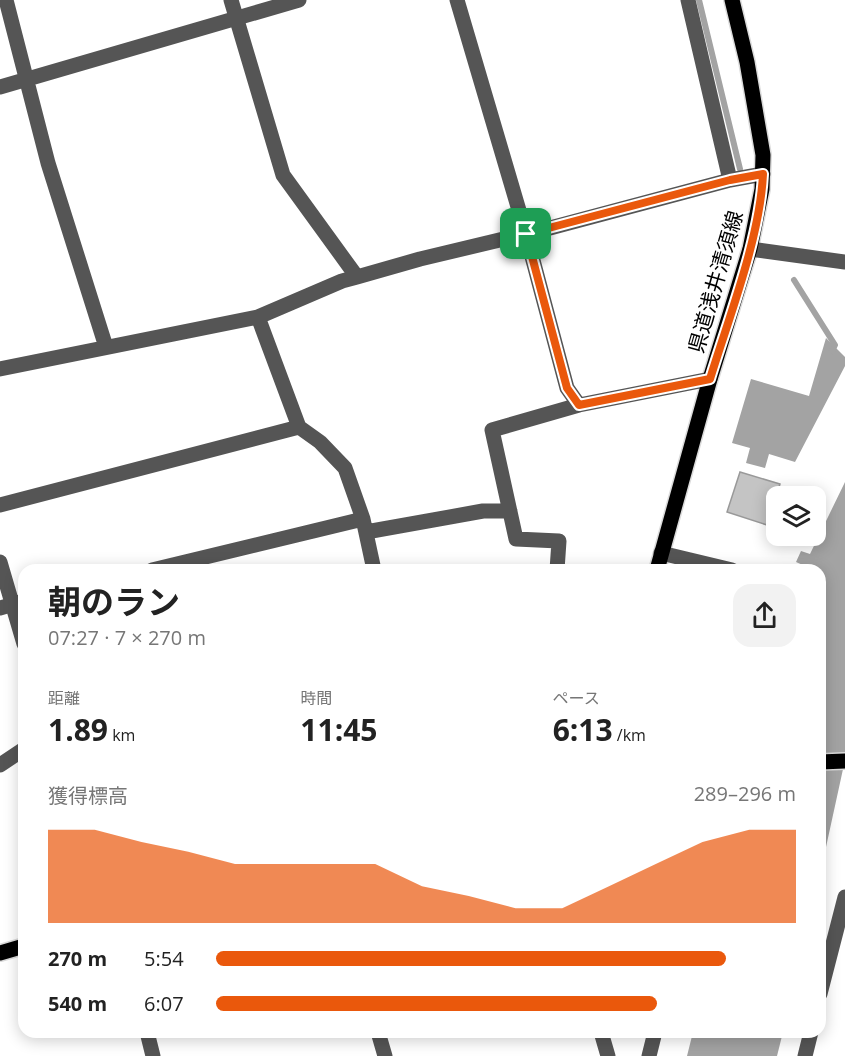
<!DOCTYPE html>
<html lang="ja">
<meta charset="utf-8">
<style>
:root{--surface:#fff;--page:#f2f2f2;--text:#222;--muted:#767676;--accent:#ea580c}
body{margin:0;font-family:"Open Sans","Noto Sans JP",sans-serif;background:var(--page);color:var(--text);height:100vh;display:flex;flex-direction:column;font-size:22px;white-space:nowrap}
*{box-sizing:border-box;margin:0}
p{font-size:20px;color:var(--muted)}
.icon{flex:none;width:33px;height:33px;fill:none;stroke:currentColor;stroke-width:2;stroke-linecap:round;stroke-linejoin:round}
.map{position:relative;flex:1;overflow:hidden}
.side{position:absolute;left:18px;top:564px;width:808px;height:474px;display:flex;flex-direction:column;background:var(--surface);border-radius:18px;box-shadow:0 3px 15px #0003}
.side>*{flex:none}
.tools{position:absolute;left:766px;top:486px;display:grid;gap:12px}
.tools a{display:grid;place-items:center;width:60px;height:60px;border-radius:12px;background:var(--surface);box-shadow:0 3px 15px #0003;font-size:30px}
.pin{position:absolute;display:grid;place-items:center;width:51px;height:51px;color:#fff;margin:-26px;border-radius:12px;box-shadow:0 3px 9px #0006}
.round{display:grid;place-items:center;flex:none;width:63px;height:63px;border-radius:18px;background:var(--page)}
.summary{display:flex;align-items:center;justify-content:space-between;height:102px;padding:0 30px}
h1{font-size:33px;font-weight:700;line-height:45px}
.stats{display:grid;grid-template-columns:repeat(3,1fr);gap:9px;height:102px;padding:6px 30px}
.stats div{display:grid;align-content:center}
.stats b{font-size:30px;font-weight:700}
.stats small{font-size:16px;font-weight:400}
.stats p{font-size:16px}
.chart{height:168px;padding:12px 30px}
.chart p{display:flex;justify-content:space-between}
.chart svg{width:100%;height:108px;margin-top:6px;fill:var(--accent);opacity:.7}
ul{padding:0 30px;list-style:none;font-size:20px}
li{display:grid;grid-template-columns:96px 72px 1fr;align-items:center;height:45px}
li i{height:15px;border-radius:8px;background:var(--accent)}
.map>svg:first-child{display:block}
.water{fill:#a3a3a3}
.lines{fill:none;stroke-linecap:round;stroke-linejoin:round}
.stream{stroke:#a3a3a3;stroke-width:6}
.building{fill:#c4c4c4;stroke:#999;stroke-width:1.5}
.major-casing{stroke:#dbdbdb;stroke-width:18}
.minor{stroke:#555;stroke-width:15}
.major{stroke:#000;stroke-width:15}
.route-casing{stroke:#fff;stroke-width:12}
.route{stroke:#ea580c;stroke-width:8}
.labels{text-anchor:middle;stroke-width:6;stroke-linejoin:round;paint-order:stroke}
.street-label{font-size:21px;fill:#000;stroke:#fff}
</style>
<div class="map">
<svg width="845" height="1056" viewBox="0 0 845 1056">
<rect width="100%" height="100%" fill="#fff"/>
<path class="water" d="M826,338l19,19v9l-50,96 -26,-8 -4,14 -19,-5 4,-15 -18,-5 19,-64 58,17z
M845,482v278l-24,110 -1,-300h-16l1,-4 -9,-4 5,-11 9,3z
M693,1032h90l-6,24h-90z"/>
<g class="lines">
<path class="stream" d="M699,0l41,169
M794,280l41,65 -3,6"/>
</g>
<path class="building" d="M740,472l40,12 -13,41 -40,-13z"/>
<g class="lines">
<defs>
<path id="major" d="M657,570l53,-191 40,-130 12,-60 1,-34 -16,-93 -15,-62
M820,762l25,-1
M0,953l24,-7"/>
</defs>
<use href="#major" class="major-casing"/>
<path class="minor" d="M6,0l42,163 58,184
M231,0l52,175 74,102
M457,0l69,234 41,154 12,17 131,-26
M688,0l42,180
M0,87l299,-87
M750,249l95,13
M258,317l41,110 21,15 25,26 18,51 11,51
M0,369l258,-52 84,-36 15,-4 63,-18 130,-31 180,-48 33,-6
M0,505l299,-78
M366,532l117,-21h27
M661,553l71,17
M0,562l24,82
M152,570l211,-51
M557,570l2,-29 -43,-2 -24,-109 87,-25
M0,608l24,-7
M0,765l24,-16
M820,994l25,-97
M147,1032l6,24
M378,1032l7,24
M601,1032l7,24
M649,1056l6,-24
M805,1056l6,-24"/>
<use href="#major" class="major"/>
</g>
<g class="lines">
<defs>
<path id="route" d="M763,174c-3,64 -34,143 -53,205l-131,26 -12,-17 -41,-154 204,-54z"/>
</defs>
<use href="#route" class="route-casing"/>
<use href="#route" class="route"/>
</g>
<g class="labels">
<g class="street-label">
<text transform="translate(716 282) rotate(-74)" y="7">県道浅井清須線</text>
</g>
</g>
</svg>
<div class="tools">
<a><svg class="icon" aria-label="layers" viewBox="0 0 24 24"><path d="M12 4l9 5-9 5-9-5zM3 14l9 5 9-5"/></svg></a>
</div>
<div class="pin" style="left:526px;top:234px;background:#1e9e55"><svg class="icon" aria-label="arrive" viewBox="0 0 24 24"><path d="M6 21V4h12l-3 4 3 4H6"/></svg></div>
<section class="side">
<div class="summary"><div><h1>朝のラン</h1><p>07:27 · 7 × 270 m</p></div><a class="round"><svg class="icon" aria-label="share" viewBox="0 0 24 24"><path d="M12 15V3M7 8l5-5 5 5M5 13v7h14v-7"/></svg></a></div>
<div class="stats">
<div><p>距離</p><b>1.89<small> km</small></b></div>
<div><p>時間</p><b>11:45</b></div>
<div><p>ペース</p><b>6:13<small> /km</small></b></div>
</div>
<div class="chart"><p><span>獲得標高</span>289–296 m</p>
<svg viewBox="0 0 160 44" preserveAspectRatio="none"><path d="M0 44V6L10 6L20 11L30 15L40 20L50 20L60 20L70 20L80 29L90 33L100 38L110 38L120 29L130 20L140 11L150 6L160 6V44z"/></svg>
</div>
<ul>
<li><b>270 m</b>5:54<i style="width:88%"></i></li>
<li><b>540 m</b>6:07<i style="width:76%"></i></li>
</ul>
</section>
</div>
